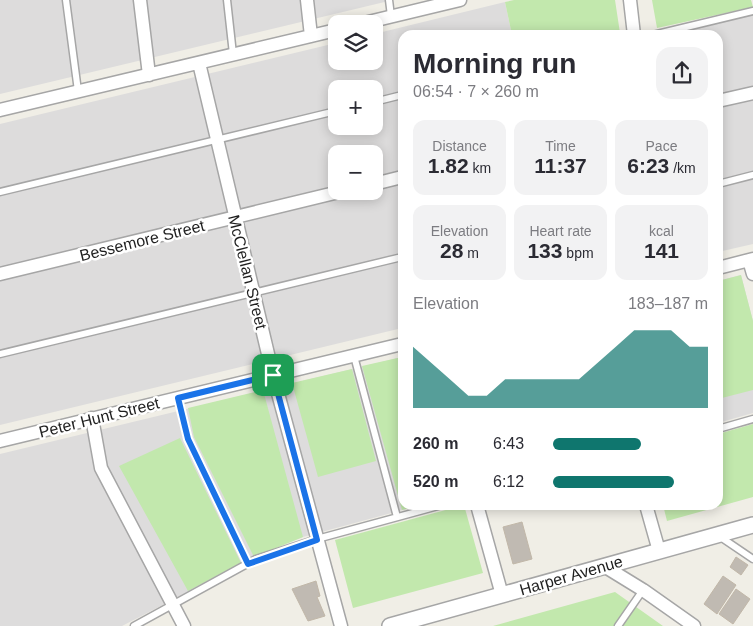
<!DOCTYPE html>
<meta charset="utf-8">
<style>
:root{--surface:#fff;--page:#f2f2f3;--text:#2b2b33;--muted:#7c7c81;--accent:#0f766e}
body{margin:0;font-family:Helvetica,sans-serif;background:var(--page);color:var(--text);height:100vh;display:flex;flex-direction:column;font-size:19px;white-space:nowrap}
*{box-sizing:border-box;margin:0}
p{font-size:16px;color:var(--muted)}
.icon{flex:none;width:28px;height:28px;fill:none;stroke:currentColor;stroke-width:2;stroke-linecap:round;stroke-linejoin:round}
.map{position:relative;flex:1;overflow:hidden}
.sheet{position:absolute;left:398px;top:30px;width:325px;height:480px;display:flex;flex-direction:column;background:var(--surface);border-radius:15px;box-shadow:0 2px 12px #0003}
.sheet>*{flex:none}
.tools{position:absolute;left:328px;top:15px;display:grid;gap:10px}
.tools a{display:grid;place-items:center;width:55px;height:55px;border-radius:10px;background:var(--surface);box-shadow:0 2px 12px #0003;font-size:25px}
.pin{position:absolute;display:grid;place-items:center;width:42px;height:42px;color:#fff;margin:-21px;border-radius:10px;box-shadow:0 2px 8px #0006}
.round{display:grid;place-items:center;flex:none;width:52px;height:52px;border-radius:15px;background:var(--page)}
.headline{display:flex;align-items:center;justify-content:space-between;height:85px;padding:0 15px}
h1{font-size:28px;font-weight:700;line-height:38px}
.figures{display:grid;grid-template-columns:repeat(3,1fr);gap:8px;height:85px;padding:5px 15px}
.figures div{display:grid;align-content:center;border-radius:12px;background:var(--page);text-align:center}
.figures b{font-size:21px;font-weight:700}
.figures small{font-size:14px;font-weight:400}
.figures p{font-size:14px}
.chart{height:140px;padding:10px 15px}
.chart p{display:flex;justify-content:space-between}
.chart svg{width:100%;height:90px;margin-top:5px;fill:var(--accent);opacity:.7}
ul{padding:0 15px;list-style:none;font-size:16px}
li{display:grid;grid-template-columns:80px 60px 1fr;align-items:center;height:38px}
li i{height:12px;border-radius:6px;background:var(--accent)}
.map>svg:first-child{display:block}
.residential{fill:#dddcdc;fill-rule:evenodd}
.grass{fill:#c2e8ad}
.building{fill:#c0bab2;stroke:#c1b7a8}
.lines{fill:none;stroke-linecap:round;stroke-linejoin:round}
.service-casing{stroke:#a6a6a6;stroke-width:9}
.minor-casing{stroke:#a6a6a6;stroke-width:15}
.tertiary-casing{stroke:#a6a6a6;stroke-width:18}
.service{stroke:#fff;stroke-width:6}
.minor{stroke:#fff;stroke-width:12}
.tertiary{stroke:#fff;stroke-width:15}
.route-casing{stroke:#fff;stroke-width:10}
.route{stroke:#1a73e8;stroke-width:6}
.labels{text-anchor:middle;stroke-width:5;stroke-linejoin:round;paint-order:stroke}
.street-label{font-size:16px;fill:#1f1f1f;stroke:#fff}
</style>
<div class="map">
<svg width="753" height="626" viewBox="0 0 753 626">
<rect width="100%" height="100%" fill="#f0eee6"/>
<path class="residential" d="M0,0h393l-393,94z
M505,2l7,33h-110v293l-402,97v-301l336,-81v18h38v-27zM336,89h38v37h-38zM336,154h38v37h-38z
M753,15v229l-35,8v-217h-51z
M741,275l12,46v92l-35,10v-142z
M402,357v148h19l-118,32 -36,14 -145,75h-122v-172z"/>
<path class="grass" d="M514,0h101l5,33 -8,2h-100l-7,-33z
M652,0h99l2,7 -96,21z
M741,275l12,46v69l-35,9v-118z
M402,357v148h19l-19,5 -40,-144z
M352,369l24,92 -58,16 -26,-94z
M263,390l40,147 -49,20 -60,-120 -6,-29z
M753,424v73l-86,24 -4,-16h55v-71z
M180,438l61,125 -53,28 -69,-125z
M464,505l19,68 -130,35 -18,-68z
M615,592l48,34h-170z"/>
<path class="building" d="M522,522l10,37 -19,5 -10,-37z
M736,557l12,8 -7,10 -11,-8z
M723,576l13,9 -19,29 -13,-10z
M316,581l4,15 -3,1 8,19 -17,5 -16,-32z
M736,589l14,10 -17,25 -14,-10z"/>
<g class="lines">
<defs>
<path id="service" d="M66,0l12,91
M227,0l6,54
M389,0l2,16
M653,35l100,-24
M374,102l28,-7
M718,184l35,-9
M0,192l336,-81
M0,354l402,-97
M354,356l43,161
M178,398l10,41 60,125
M718,429l35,-10
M719,536l34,23
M134,626l122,-67 61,-20 125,-34
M618,626l25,-36"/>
<path id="minor" d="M140,0l9,75
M307,0l4,36
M630,0l4,35
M360,24l100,-24
M199,63l74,312 68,251
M718,101l35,-8
M0,110l336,-80
M374,184l28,-7
M749,260l4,14
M718,268l35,-9
M0,274l343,-83
M92,418l9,50 83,158
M0,441l402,-97
M477,505l25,90
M646,505l13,46
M604,566l39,24 51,36"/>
<path id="tertiary" d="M390,626l363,-101"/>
</defs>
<use href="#service" class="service-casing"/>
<use href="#minor" class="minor-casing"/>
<use href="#tertiary" class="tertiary-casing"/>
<use href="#service" class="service"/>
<use href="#minor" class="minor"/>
<use href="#tertiary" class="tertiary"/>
</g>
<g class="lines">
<defs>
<path id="route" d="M273,375l44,165 -69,24 -60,-125 -10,-41z"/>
</defs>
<use href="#route" class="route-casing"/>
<use href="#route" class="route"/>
</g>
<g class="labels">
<g class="street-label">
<text transform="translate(142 240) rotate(-14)" y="6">Bessemore Street</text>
<text transform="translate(248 272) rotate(76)" y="6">McClellan Street</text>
<text transform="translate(99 417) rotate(-14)" y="6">Peter Hunt Street</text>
<text transform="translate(571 575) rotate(-16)" y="6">Harper Avenue</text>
</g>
</g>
</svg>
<div class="tools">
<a><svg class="icon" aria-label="layers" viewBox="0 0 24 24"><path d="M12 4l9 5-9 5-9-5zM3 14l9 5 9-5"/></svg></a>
<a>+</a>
<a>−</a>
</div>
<div class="pin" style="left:273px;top:375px;background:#1e9e55"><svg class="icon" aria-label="arrive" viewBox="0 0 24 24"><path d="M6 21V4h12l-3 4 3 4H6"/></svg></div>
<section class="sheet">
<div class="headline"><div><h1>Morning run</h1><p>06:54 · 7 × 260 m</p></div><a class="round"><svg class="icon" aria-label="share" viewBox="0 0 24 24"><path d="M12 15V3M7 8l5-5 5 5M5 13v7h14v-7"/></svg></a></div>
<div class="figures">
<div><p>Distance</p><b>1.82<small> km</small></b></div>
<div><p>Time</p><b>11:37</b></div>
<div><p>Pace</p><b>6:23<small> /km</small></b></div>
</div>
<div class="figures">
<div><p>Elevation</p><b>28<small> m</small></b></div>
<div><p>Heart rate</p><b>133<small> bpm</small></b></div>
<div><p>kcal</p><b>141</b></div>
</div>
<div class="chart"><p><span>Elevation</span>183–187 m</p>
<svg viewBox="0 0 160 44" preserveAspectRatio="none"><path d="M0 44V14L10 22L20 30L30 38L40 38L50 30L60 30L70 30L80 30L90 30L100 22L110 14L120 6L130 6L140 6L150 14L160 14V44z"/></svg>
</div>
<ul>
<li><b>260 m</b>6:43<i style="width:57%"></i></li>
<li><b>520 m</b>6:12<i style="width:78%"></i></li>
</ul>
</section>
</div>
